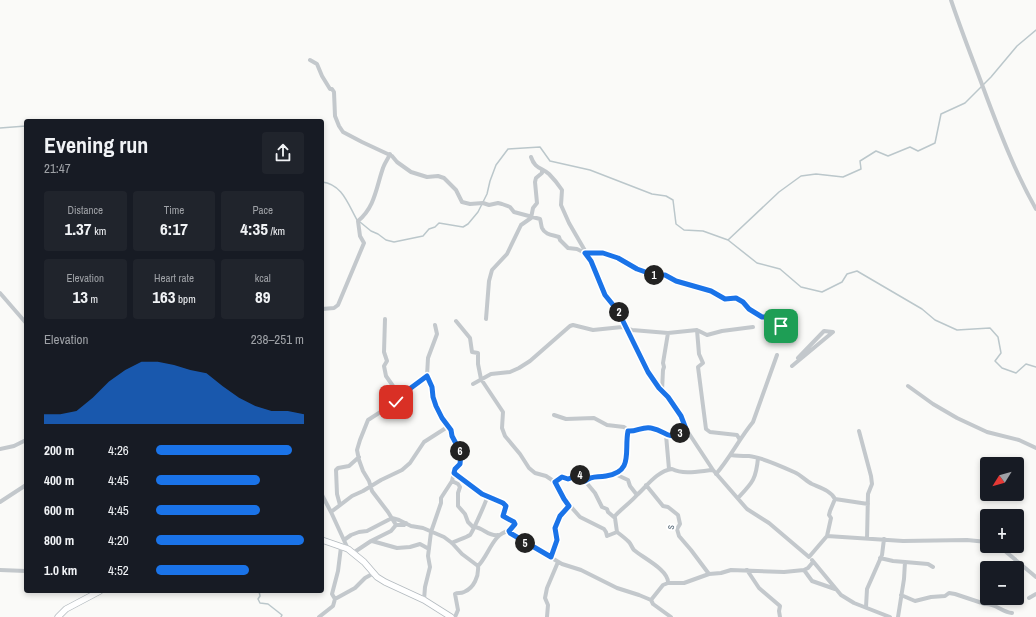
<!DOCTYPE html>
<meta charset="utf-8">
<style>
:root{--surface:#171b24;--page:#20242c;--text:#f1f3f6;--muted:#9ea1a6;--accent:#1a73e8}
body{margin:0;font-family:"Archivo Narrow",sans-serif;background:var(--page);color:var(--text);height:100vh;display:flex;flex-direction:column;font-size:15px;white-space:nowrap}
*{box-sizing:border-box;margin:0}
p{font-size:13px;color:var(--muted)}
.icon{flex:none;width:22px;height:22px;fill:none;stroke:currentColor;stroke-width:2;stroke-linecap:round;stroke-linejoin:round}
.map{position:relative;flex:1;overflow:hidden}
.details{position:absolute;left:24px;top:119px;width:300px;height:474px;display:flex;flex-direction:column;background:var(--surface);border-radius:4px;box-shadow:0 2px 6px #0003}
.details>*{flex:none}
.needle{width:26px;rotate:233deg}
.buttons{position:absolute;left:980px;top:457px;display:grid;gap:8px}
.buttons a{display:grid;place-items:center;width:44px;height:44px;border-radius:4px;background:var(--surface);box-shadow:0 2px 6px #0003;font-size:20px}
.pin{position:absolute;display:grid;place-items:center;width:34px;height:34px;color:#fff;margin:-17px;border-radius:8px;box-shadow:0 2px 6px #0006}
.km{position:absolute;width:20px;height:20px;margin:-10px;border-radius:50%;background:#222;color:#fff;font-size:11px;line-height:20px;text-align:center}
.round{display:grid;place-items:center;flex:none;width:42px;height:42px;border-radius:4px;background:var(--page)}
.overview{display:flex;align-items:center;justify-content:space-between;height:68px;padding:0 20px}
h1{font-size:22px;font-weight:700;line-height:30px}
.stats{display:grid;grid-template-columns:repeat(3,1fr);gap:6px;height:68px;padding:4px 20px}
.stats div{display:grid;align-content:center;border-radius:4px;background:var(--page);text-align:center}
.stats b{font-size:17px;font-weight:700}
.stats small{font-size:11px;font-weight:400}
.stats p{font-size:11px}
.chart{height:112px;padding:8px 20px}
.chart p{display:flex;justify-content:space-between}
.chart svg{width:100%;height:72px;margin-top:4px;fill:var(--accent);opacity:.7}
ul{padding:0 20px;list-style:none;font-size:13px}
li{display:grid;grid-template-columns:64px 48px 1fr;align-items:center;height:30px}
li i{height:10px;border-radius:5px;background:var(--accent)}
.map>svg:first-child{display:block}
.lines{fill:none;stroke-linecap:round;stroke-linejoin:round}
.stream{stroke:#bbc7cb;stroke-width:1.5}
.secondary-casing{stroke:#b3babf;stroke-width:7}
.street{stroke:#c3c8cc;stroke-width:4}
.secondary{stroke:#fff;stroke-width:5.5}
.route-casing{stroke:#fff;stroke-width:8}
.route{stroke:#1a73e8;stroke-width:5}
.labels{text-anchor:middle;stroke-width:4;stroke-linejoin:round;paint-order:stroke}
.street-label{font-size:11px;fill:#657683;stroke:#fff}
</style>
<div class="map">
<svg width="1036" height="617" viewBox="0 0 1036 617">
<rect width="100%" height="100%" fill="#fafaf8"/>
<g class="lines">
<path class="stream" d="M0,128l26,-2
M322,182c20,2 26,22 35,38
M360,222l11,9 7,3 8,6 8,2 29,-6 6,-7 6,-2 4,-4 24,4 5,-3 10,-12 9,-18 3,-13 6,-16 12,-16 32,-2 10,14 40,9 62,24 14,2 7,4 3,24 8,6 19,1 25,9 29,23 23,6 21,18 21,5 20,-10 5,-8 10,-3 65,38 13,11 22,10 33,-2 8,9 3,16 -6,8 7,7 14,5 10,-9 10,3
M728,240l51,-48 22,-16 15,-2 27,3 18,-8 -1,-8 16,-10 12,5 22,-9 8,4 17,-8 6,-29 24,-11 26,-26 26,-31 19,-16
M259,591l1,5 -2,3 2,4 8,1 14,11 -1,2"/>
<defs>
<path id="secondary" d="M322,540l26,9 16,13 13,15 8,5 39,18 27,17
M58,617l8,-8 34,-18"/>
</defs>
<use href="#secondary" class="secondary-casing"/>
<path class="street" d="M951,0c11,33 24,65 36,98 14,37 29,76 49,111
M310,60l7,4 5,12 8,13h2l2,3 1,24 4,10 4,6 19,10 30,14 5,6 14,10 16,5 11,-1 6,2 12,12 6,12 8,2 13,-1 6,2 9,-2 4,1 8,3 4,5 26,7c1,3 1,6 2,9 3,7 11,7 17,9l1,3 8,8 9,1 8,4h18l15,5 19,11 17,6h11l11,6 28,8 21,10 11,-1 7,4 6,7 13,8h7l12,9
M531,157c4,12 10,10 18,17 5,5 9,10 13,16l-1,15 8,18 22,38 14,34 13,16 33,66 18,20 12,19 5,13 27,41 34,39 22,14 40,34 18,-21 4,-18 -2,-3 1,-4 5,-12
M0,293l26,30
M322,309l12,-1 4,-3 26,-62 -4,-7 -2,-15c17,-14 18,-33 25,-53 1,-4 5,-9 7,-14
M385,319l-1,33 3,9 -3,5 2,10 14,20
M486,319l3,-38 3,-11 15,-16 14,-29 10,-7 2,-10 4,-5 -2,-21 1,-4 6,-5v-2
M456,321l14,17 2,14 6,1v11l3,15 22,33 -1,16 3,8 15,18 9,14 6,5 11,3 9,6 9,17 16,18 24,12 2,3 1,4 10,-4c4,3 9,7 12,10 2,2 3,6 5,8 9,8 35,20 34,33
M435,325l2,9 -9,24 -1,18 5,11 1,10 3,9 6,12 9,12 1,6 9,17 -1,11 -5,5 -1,4 28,21 21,9 3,3 -3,10 10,6 2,2 -6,7v2l53,31 19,6 36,18 22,7 12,5 2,4 18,13
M697,330l2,24 4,9 -5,4 8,62 4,3 27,3 3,5
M792,366l41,-34 -9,-1 -26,27
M473,384l18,-10 19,-2 9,-4 11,-7 40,-35 3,-1 20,5 29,-3 10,3 36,3 29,-3 10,5 15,-4 31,-4
M908,386l25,18 24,14 30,14 32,8 17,8
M662,391l1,-21 1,-3 -1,-4 5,-30
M554,415l12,4 28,-1 13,7 17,2 4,3c0,4 -1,8 -2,12 0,16 5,29 -17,34 -10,2 -15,-1 -24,5
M629,431c7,1 14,-5 22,-3 19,3 14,15 35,1
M859,431l12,45 1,8 -4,10 -1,45
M666,435l3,34
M0,449l14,-3 12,-6
M731,455c6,1 13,1 18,1 12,1 34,11 45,16 7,3 12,9 18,12 9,4 19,7 23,15l33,5
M615,474l13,6 2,6 7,9
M716,474c14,-16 23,-35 37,-52l24,-67
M452,481l6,3 2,3 -2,6v13l7,8 3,8 6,6
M555,482l8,-5 5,2 12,-4 15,18 7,14 5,2 1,3 7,6 2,14
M646,485l17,21 5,1 10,8 2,9 -3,5 2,7 12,14 18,24
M322,495l9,17 17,37
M738,498c14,-15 18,-18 20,-40
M0,502l26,-17
M340,505l-3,-11 -1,-24 2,-2 11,-2 10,-9
M331,512l21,-16 11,-5 18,-11 21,-10 8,-7 14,-21 25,-16
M614,517c7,-8 16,-14 23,-22 10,-9 20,-24 35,-26 12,6 28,2 41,1
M396,525l-8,-13 -16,-21 -3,-10 -6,-10 -4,-11 -2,-10 3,-10 8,-20 28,-18 4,-6 27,-20
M475,527c8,1 15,10 23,8
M827,536l76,5 64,-1 20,2
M344,540l7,-5 8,-3 8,-1 25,-13 7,2 12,6 12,2 21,9 8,6 10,11 16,12
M372,541l25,7 13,-1 10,-3 9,5
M452,543c6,-3 13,-5 18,-8 2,-2 17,-35 17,-38
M999,546l37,31
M353,553l18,-12 20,-10 5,-6h8l2,-2
M551,557l6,-17 -2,-12 5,-12 9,-10
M880,558l13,3 12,1 -1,17 -6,38
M812,560l29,35 13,8 36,14
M905,562l23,2 5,3
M0,570l26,1
M747,570l12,18 21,18 -1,5 1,6
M804,570l8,11 23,8
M901,595l14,6 16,-4 14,-1 4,-3 6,1 30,10c10,-1 17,8 27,9
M1029,598l7,-4
M335,599l-3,-5 6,-23 3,-24
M424,600l1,-13 5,-20 -2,-11 3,-24 10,-29v-5l11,-17 2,-8
M651,600l12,-15 5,-2h16l25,-9 12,-1 10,-3 53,2 20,-2 4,-2 5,-6
M866,607l1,-18 15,-34 2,-16
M319,617l14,-11 2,-7 20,-11 10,-10 9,-5
M455,617l3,-7 -3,-16c3,-2 5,0 9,-2 10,-4 15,-16 14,-26 11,-11 15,-33 31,-35
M547,617l1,-12 -3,-7 2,-10 11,-26"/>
<use href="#secondary" class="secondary"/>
</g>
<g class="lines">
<defs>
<path id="route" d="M396,402l4,-6 27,-20 5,11 1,10 3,9 6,12 9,12 1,6 9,17 -1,11 -5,5 -1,4 28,21 21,9 3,3 -3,10 11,6 1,2 -6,7 1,2 41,24 6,-17 -2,-12 5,-12 9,-10 -5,-7 -9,-17 7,-5 6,2 11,-4 6,6c8,-6 12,-3 21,-5 28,-4 18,-25 22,-45 8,1 15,-5 23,-3 18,3 14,15 35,1l-5,-13 -13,-19 -9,-9 -11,-16 -30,-61 -13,-16 -14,-34 -6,-8h18l15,5 19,11 17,6h11l11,6 35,10 14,8 11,-1 7,4 6,7 13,8h8l11,9"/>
</defs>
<use href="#route" class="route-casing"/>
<use href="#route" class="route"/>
</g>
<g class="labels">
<g class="street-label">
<text transform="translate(670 527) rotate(-84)" y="4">s</text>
</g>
</g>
</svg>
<div class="buttons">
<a><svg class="needle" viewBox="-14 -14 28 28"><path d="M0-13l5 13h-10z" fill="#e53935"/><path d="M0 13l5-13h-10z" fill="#9ea1a6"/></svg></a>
<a>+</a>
<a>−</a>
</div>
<div class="pin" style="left:781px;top:326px;background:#1e9e55"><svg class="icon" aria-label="arrive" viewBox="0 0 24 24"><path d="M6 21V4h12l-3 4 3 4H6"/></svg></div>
<div class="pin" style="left:396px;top:402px;background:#d93025"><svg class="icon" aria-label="check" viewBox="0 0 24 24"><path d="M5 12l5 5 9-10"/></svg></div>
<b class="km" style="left:654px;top:275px">1</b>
<b class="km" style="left:619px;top:312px">2</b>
<b class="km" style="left:680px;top:433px">3</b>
<b class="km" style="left:580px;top:475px">4</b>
<b class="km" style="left:525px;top:543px">5</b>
<b class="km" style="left:460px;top:451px">6</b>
<section class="details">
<div class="overview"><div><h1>Evening run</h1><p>21:47</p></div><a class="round"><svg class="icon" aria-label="share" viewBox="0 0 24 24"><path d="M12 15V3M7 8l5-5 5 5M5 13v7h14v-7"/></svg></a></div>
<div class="stats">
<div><p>Distance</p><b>1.37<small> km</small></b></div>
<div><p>Time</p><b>6:17</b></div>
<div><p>Pace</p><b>4:35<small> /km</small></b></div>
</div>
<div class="stats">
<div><p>Elevation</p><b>13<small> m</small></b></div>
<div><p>Heart rate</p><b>163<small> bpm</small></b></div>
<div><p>kcal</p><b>89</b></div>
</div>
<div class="chart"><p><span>Elevation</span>238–251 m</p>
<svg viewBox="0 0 160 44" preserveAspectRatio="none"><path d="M0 44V38L10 38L20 36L30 28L40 18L50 11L60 6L70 6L80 8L90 11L100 13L110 21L120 28L130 33L140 36L150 36L160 38V44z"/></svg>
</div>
<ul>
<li><b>200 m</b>4:26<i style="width:92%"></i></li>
<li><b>400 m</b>4:45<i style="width:70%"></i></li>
<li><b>600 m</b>4:45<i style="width:70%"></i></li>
<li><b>800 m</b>4:20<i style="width:100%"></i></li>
<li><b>1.0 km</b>4:52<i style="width:63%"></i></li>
</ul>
</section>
</div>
